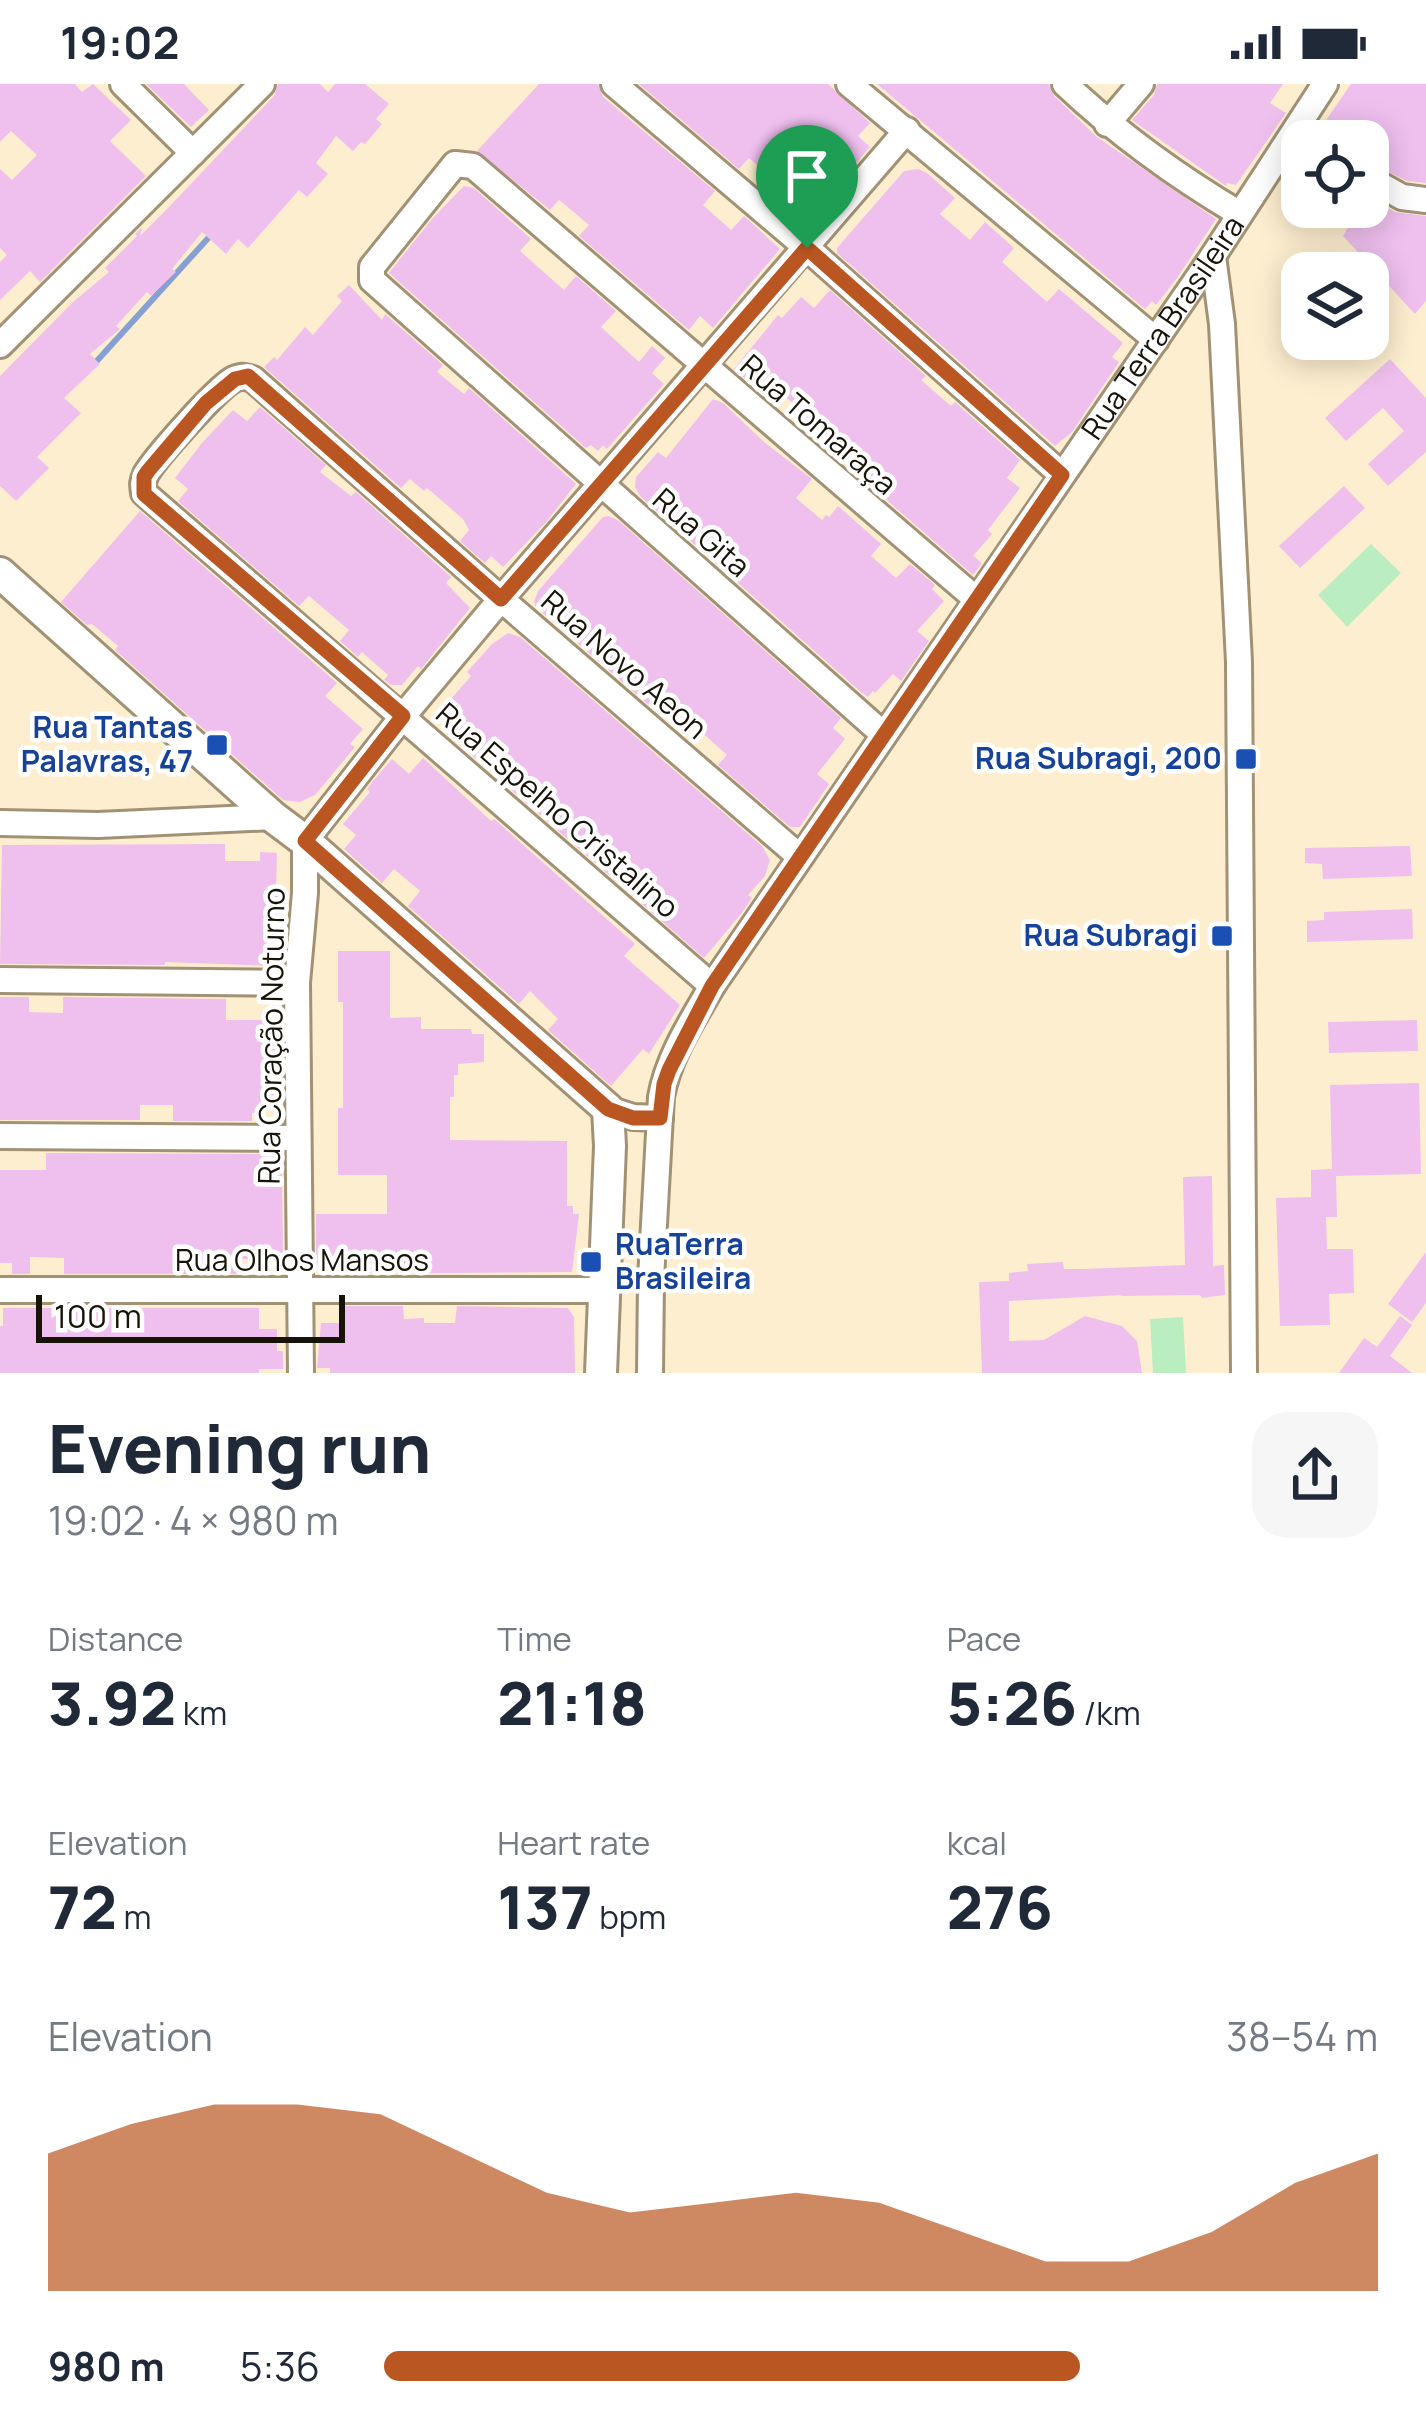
<!DOCTYPE html>
<meta charset="utf-8">
<style>
:root{--surface:#fff;--page:#f6f6f7;--text:#1f2937;--muted:#747a83;--accent:#ba5621}
body{margin:0;font-family:Manrope,sans-serif;background:var(--page);color:var(--text);height:100vh;display:flex;flex-direction:column;font-size:45px;white-space:nowrap}
*{box-sizing:border-box;margin:0}
p{font-size:39px;color:var(--muted)}
.icon{flex:none;width:66px;height:66px;fill:none;stroke:currentColor;stroke-width:2;stroke-linecap:round;stroke-linejoin:round}
.map{position:relative;height:1289px;overflow:hidden}
.sheet{display:flex;flex-direction:column;background:var(--surface);flex:1}
.sheet>*{flex:none}
.buttons{position:absolute;left:1281px;top:36px;display:grid;gap:24px}
.buttons a{display:grid;place-items:center;width:108px;height:108px;border-radius:24px;background:var(--surface);box-shadow:0 6px 30px #0003;font-size:60px}
.scale{position:absolute;left:36px;bottom:30px;width:309px;box-sizing:border-box;padding-left:12px;border:6px solid #181308;border-top:0;font-size:33px;line-height:42px;white-space:nowrap;color:#181308;-webkit-text-stroke:9px #fff;paint-order:stroke}
.pin{position:absolute;display:grid;place-items:center;width:102px;height:102px;color:#fff;margin:-123px -51px;border-radius:50% 50% 50% 0;rotate:-45deg;box-shadow:0 0 12px #0007}
.pin .icon{rotate:45deg}
.round{display:grid;place-items:center;flex:none;width:126px;height:126px;border-radius:36px;background:var(--page)}
.summary{display:flex;align-items:center;justify-content:space-between;height:204px;padding:0 48px}
h1{font-size:66px;font-weight:800;line-height:90px}
.figures{display:grid;grid-template-columns:repeat(3,1fr);gap:18px;height:204px;padding:12px 48px}
.figures div{display:grid;align-content:center}
.figures b{font-size:60px;font-weight:800}
.figures small{font-size:33px;font-weight:400}
.figures p{font-size:33px}
.chart{height:336px;padding:24px 48px}
.chart p{display:flex;justify-content:space-between}
.chart svg{width:100%;height:216px;margin-top:12px;fill:var(--accent);opacity:.7}
ul{padding:0 48px;list-style:none;font-size:39px}
li{display:grid;grid-template-columns:192px 144px 1fr;align-items:center;height:90px}
li i{height:30px;border-radius:15px;background:var(--accent)}
.status{display:flex;justify-content:space-between;align-items:center;height:84px;padding:0 60px;background:var(--surface);direction:ltr}
.status svg{height:33px;fill:currentColor}
.map>svg:first-child{display:block}
.green{fill:#baedc0}
.lines{fill:none;stroke-linecap:round;stroke-linejoin:round}
.stream{stroke:#86a0d4;stroke-width:6}
.building{fill:#efbfee}
.minor-casing{stroke:#a19276;stroke-width:30}
.tertiary-casing{stroke:#a19276;stroke-width:36}
.minor{stroke:#fff;stroke-width:24}
.tertiary{stroke:#fff;stroke-width:30}
.route-casing{stroke:#fff;stroke-width:24}
.route{stroke:#ba5621;stroke-width:15}
.transit-dot{fill:#1a4fb4;stroke:#fff;stroke-width:4.5}
.labels{text-anchor:middle;stroke-width:9;stroke-linejoin:round;paint-order:stroke}
.street-label{font-size:30px;fill:#181308;stroke:#fff}
.transit-label{font-size:30px;font-weight:bold;fill:#164399;stroke:#fff;text-anchor:end}
</style>
<div class="status"><b>19:02</b><svg viewBox="0 0 49 12"><path d="M0 12V9h3v3zM5 12V6h3v6zM10 12V3h3v9zM15 12V0h3v12zM26 1h20v11H26zM47 4h2v5h-2z"/></svg></div>
<div class="map">
<svg width="1426" height="1289" viewBox="0 0 1426 1289">
<rect width="100%" height="100%" fill="#feeed0"/>
<path class="green" d="M1371,460l30,29 -54,54 -29,-32z
M1183,1233l3,56h-33l-3,-54z"/>
<g class="lines">
<path class="stream" d="M95,279l116,-128"/>
</g>
<path class="building" d="M0,0h75l7,8 11,-8 38,36 -21,21 36,35 -106,106 -10,-11 -30,29v-38l7,-7 -7,-7v-79l12,11 25,-25 -26,-24 -11,11z
M146,0h38l25,26 -18,17z
M278,0h42l8,8 7,-8h30l24,20 -13,15 6,5 -17,20 -4,-2 -8,9 -17,-15 -20,27 12,11 -21,23 -8,-7 -51,58 -10,-9 -12,15 -24,-22 -30,37 4,3 -25,24 -4,-4 -31,34 4,3 -30,25 10,10 -36,34 17,15 -44,44 12,11 -33,33 -16,-15v-110l73,-74 36,-30 -4,-4 32,-32 -2,-2 7,-7 -2,9 30,-30 104,-110z
M539,0h59l5,13 112,94 -12,14 28,25 13,-14 36,33 -67,79 -13,-12 -11,14 -110,-94 10,-11 -14,-12 -16,-13 -9,10 -73,-59z
M639,0h189l42,39 -12,13 12,11 -55,64 -6,-5 -11,13 -33,-28 10,-11 -26,-22 -10,11z
M877,0h172l5,12 43,41 119,82 -39,59 -21,27 -4,-4 -7,8z
M1157,0h126l-13,19 16,10 -50,72 -9,-2 -1,3 -94,-66 22,-25z
M1351,0h75v99l-19,-2 -39,-19v-21h-47l-3,-9z
M918,85l9,4 28,25 -15,16 30,26 15,-18 29,26 -12,14 45,40 12,-13 64,54 -11,14 7,5 -47,70 -17,14 -218,-193v-5l67,-77z
M464,102l10,2 57,51 -11,12 44,39 12,-14 40,35 -15,16 38,35 13,-16 13,12 -13,15 12,11 -57,65 -4,-4 -5,6 -7,-6 -5,3 -197,-175 43,-54z
M1368,113l27,15 31,4v85l-11,13 -72,-78 10,-17 -19,-12h34z
M349,201l33,35 3,-6 58,51 -6,7 27,22 5,-6 107,96 -29,37 -44,46 -12,-11 -6,7 -25,-22 9,-11 -6,-11 -36,-31 -3,3 -14,-12 -9,9 -137,-121 10,-10 3,3 28,-33 8,8 29,-34 -5,-5z
M830,206l96,86 -5,4 30,26 4,-4 65,58 -13,18 13,10 -32,42 4,4 -19,22 9,7 -9,12 -151,-131 2,-1 -22,-20 6,-7 -26,-22 -8,9 -40,-34 44,-54 4,3 19,-21 13,11z
M1390,275l36,39v54l-38,34 -20,-22 36,-33 -21,-23 -37,33 -21,-23z
M713,315l10,4 41,39 48,37 -16,19 26,22 4,-5 3,2 9,-11 43,38 -10,12 25,22 14,-14 25,21 -3,4 12,12 -27,30 12,10 -28,40 -8,-7 -18,19 -2,-2 -5,6 -6,-4 -222,-197 -5,-9 1,-10 22,-25 8,6z
M260,323l66,58 -6,7 31,24 5,-4 95,85 -5,6 24,25 -49,61 -3,-3 -16,19h-11l-7,-5 4,-5 -26,-23 -4,5 -18,-16 9,-11 -40,-34 -10,10 -121,-105 10,-12 -13,-11 27,-35 31,-33 14,11z
M1344,402l21,22 -65,60 -21,-22z
M140,427l197,172 -12,13 38,33 -13,15 5,3 -40,48 -15,7 -17,-2 -168,-150 3,-4 -26,-22 -5,1 -26,-23z
M609,432l10,5 222,197 -8,10 12,11 -28,35 12,10 -29,43h-10l-72,-62 9,-10 -58,-52 -3,4 -9,-9 -7,8 -114,-99 -2,-5 4,-11 65,-74z
M508,549l12,4 242,209 8,14 -5,16 -17,19 4,3 -11,16 -37,44 -259,-226 12,-13 -13,-12 27,-31 -4,-4 25,-28z
M423,674l68,63 3,-2 141,125 -11,12 56,49 -31,49 -6,-5 -32,37 -63,-56 10,-11 -28,-28 -11,13 -111,-98 12,-15 -26,-22 -12,14 -38,-34 12,-14 -13,-11 27,-32 -3,-3 6,-8 19,-22 17,15z
M225,760v17h35v-9l17,1 -1,39h4v14h3l1,36 -2,12 -8,12 -109,-4v3l-165,-1 2,-119z
M1410,762l2,30 -89,3 -1,-15 -17,-1v-15z
M1412,825l1,30 -106,3v-21l17,-1v-8z
M338,867h52v67l31,-1v12h50l1,5h12v28l-26,2v11h-4v22h-4v43l117,1v65h6v8h6l-7,58 -248,2 -5,-3 -3,-9v-48h71v-39h-49v-67h5v-106h-5z
M0,913h29v15l34,1v-16l163,2v21h50l1,22h4v32h-3l-1,32h-17v7h-8v8h-79v-16h-33v15h-140z
M1417,936l1,31 -89,2 -1,-31z
M1419,999l2,91 -85,2 1,41h-11l1,32h26l1,44 -25,1 1,31 -50,1 -4,-128 35,-1v-27l21,-1 -2,-84z
M46,1069l224,1 8,5 4,8 1,93 -42,-1v15h-177v-16l-34,-1v17h-18v-11h-12v-93h46z
M1212,1092l1,90 11,-1 1,30 -23,3 -2,-3 -80,1 2,-1 -113,6v40l35,-1 41,-24 37,10 15,15 5,32h-160l-3,-91 30,-1v-8l19,-2 -1,-7 36,-2 1,7h20l101,-4 -2,-88z
M1426,1168v51l-14,19 -24,-18z
M340,1222h63l1,13 20,-1v5h31l2,-17 111,2 6,9 1,56h-245v-5h-13l4,-45h19z
M3,1224h256v21h18v22h6v18h-24v4h-259v-47h3z
M1400,1232l12,9 -22,31 22,17h-73l25,-35 13,9z"/>
<g class="lines">
<defs>
<g id="minor">
<path d="M123,0l70,69"/>
<path d="M614,0l193,164 255,227"/>
<path d="M849,0l307,256"/>
<path d="M1065,0c54,51 111,92 175,130"/>
<path d="M1107,40l34,-40"/>
<path d="M1368,94l34,19 24,3"/>
<path d="M1213,172l9,68 17,338 5,711"/>
<path d="M0,261l262,-261"/>
<path d="M883,650l-511,-454v-13l83,-103 18,2 503,433"/>
<path d="M0,739l98,2 175,-8"/>
<path d="M0,896l297,3"/>
<path d="M712,902l-568,-493c-1,-8 -2,-10 2,-19 9,-16 72,-87 88,-95 9,-4 11,-2 19,0l248,220 299,258"/>
<path d="M608,1025l25,8 27,1"/>
<path d="M0,1052l297,2"/>
<path d="M0,1206h603"/>
<path d="M301,1289l-4,-390 8,-90v-52l98,-125 98,-117 406,-469"/>
<path id="s1" d="M650,1289l1,-94 10,-182c7,-40 31,-76 51,-111l501,-730 112,-172"/>
</g>
<path id="tertiary" d="M0,489l273,244 32,24 303,268 2,37 -9,227"/>
</defs>
<use href="#minor" class="minor-casing"/>
<use href="#tertiary" class="tertiary-casing"/>
<use href="#minor" class="minor"/>
<use href="#tertiary" class="tertiary"/>
</g>
<g class="lines">
<defs>
<path id="route" d="M807,164l255,227 -350,511 -43,84 -5,14 -4,34h-27l-25,-9 -303,-268 98,-125 -259,-222v-17l4,-6 58,-68 29,-24 13,-3 253,223z"/>
</defs>
<use href="#route" class="route-casing"/>
<use href="#route" class="route"/>
</g>
<g class="transit-dot">
<rect x="205" y="649" width="24" height="24" rx="6"/>
<rect x="1234" y="663" width="24" height="24" rx="6"/>
<rect x="1210" y="840" width="24" height="24" rx="6"/>
<rect x="579" y="1166" width="24" height="24" rx="6"/>
</g>
<g class="labels">
<g class="street-label">
<text dy="10" stroke="none"><textPath href="#s1" startOffset="1197">Rua Terra Brasileira</textPath></text>
<text transform="translate(818 341) rotate(41)" y="10">Rua Tomaraça</text>
<text transform="translate(701 449) rotate(41)" y="10">Rua Gita</text>
<text transform="translate(624 581) rotate(41)" y="10">Rua Novo Aeon</text>
<text transform="translate(557 727) rotate(41)" y="10">Rua Espelho Cristalino</text>
<text transform="translate(272 952) rotate(-89)" y="10">Rua Coração Noturno</text>
<text x="302" y="1187">Rua Olhos Mansos</text>
</g>
<g class="transit-label">
<text x="193" y="654">Rua Tantas<tspan x="193" dy="34">Palavras, 47</tspan></text>
<text x="1222" y="685">Rua Subragi, 200</text>
<text x="1198" y="862">Rua Subragi</text>
<text x="615" y="1171" text-anchor="start">RuaTerra<tspan x="615" dy="34">Brasileira</tspan></text>
</g>
</g>
</svg>
<div class="buttons">
<a><svg class="icon" aria-label="locate" viewBox="0 0 24 24"><circle cx="12" cy="12" r="6"/><path d="M12 2v4M12 18v4M2 12h4M18 12h4"/></svg></a>
<a><svg class="icon" aria-label="layers" viewBox="0 0 24 24"><path d="M12 4l9 5-9 5-9-5zM3 14l9 5 9-5"/></svg></a>
</div>
<div class="scale">100 m</div>
<div class="pin" style="left:807px;top:164px;background:#1e9e55"><svg class="icon" aria-label="arrive" viewBox="0 0 24 24"><path d="M6 21V4h12l-3 4 3 4H6"/></svg></div>
</div>
<section class="sheet">
<div class="summary"><div><h1>Evening run</h1><p>19:02 · 4 × 980 m</p></div><a class="round"><svg class="icon" aria-label="share" viewBox="0 0 24 24"><path d="M12 15V3M7 8l5-5 5 5M5 13v7h14v-7"/></svg></a></div>
<div class="figures">
<div><p>Distance</p><b>3.92<small> km</small></b></div>
<div><p>Time</p><b>21:18</b></div>
<div><p>Pace</p><b>5:26<small> /km</small></b></div>
</div>
<div class="figures">
<div><p>Elevation</p><b>72<small> m</small></b></div>
<div><p>Heart rate</p><b>137<small> bpm</small></b></div>
<div><p>kcal</p><b>276</b></div>
</div>
<div class="chart"><p><span>Elevation</span>38–54 m</p>
<svg viewBox="0 0 160 44" preserveAspectRatio="none"><path d="M0 44V16L10 10L20 6L30 6L40 8L50 16L60 24L70 28L80 26L90 24L100 26L110 32L120 38L130 38L140 32L150 22L160 16V44z"/></svg>
</div>
<ul>
<li><b>980 m</b>5:36<i style="width:70%"></i></li>
</ul>
</section>
